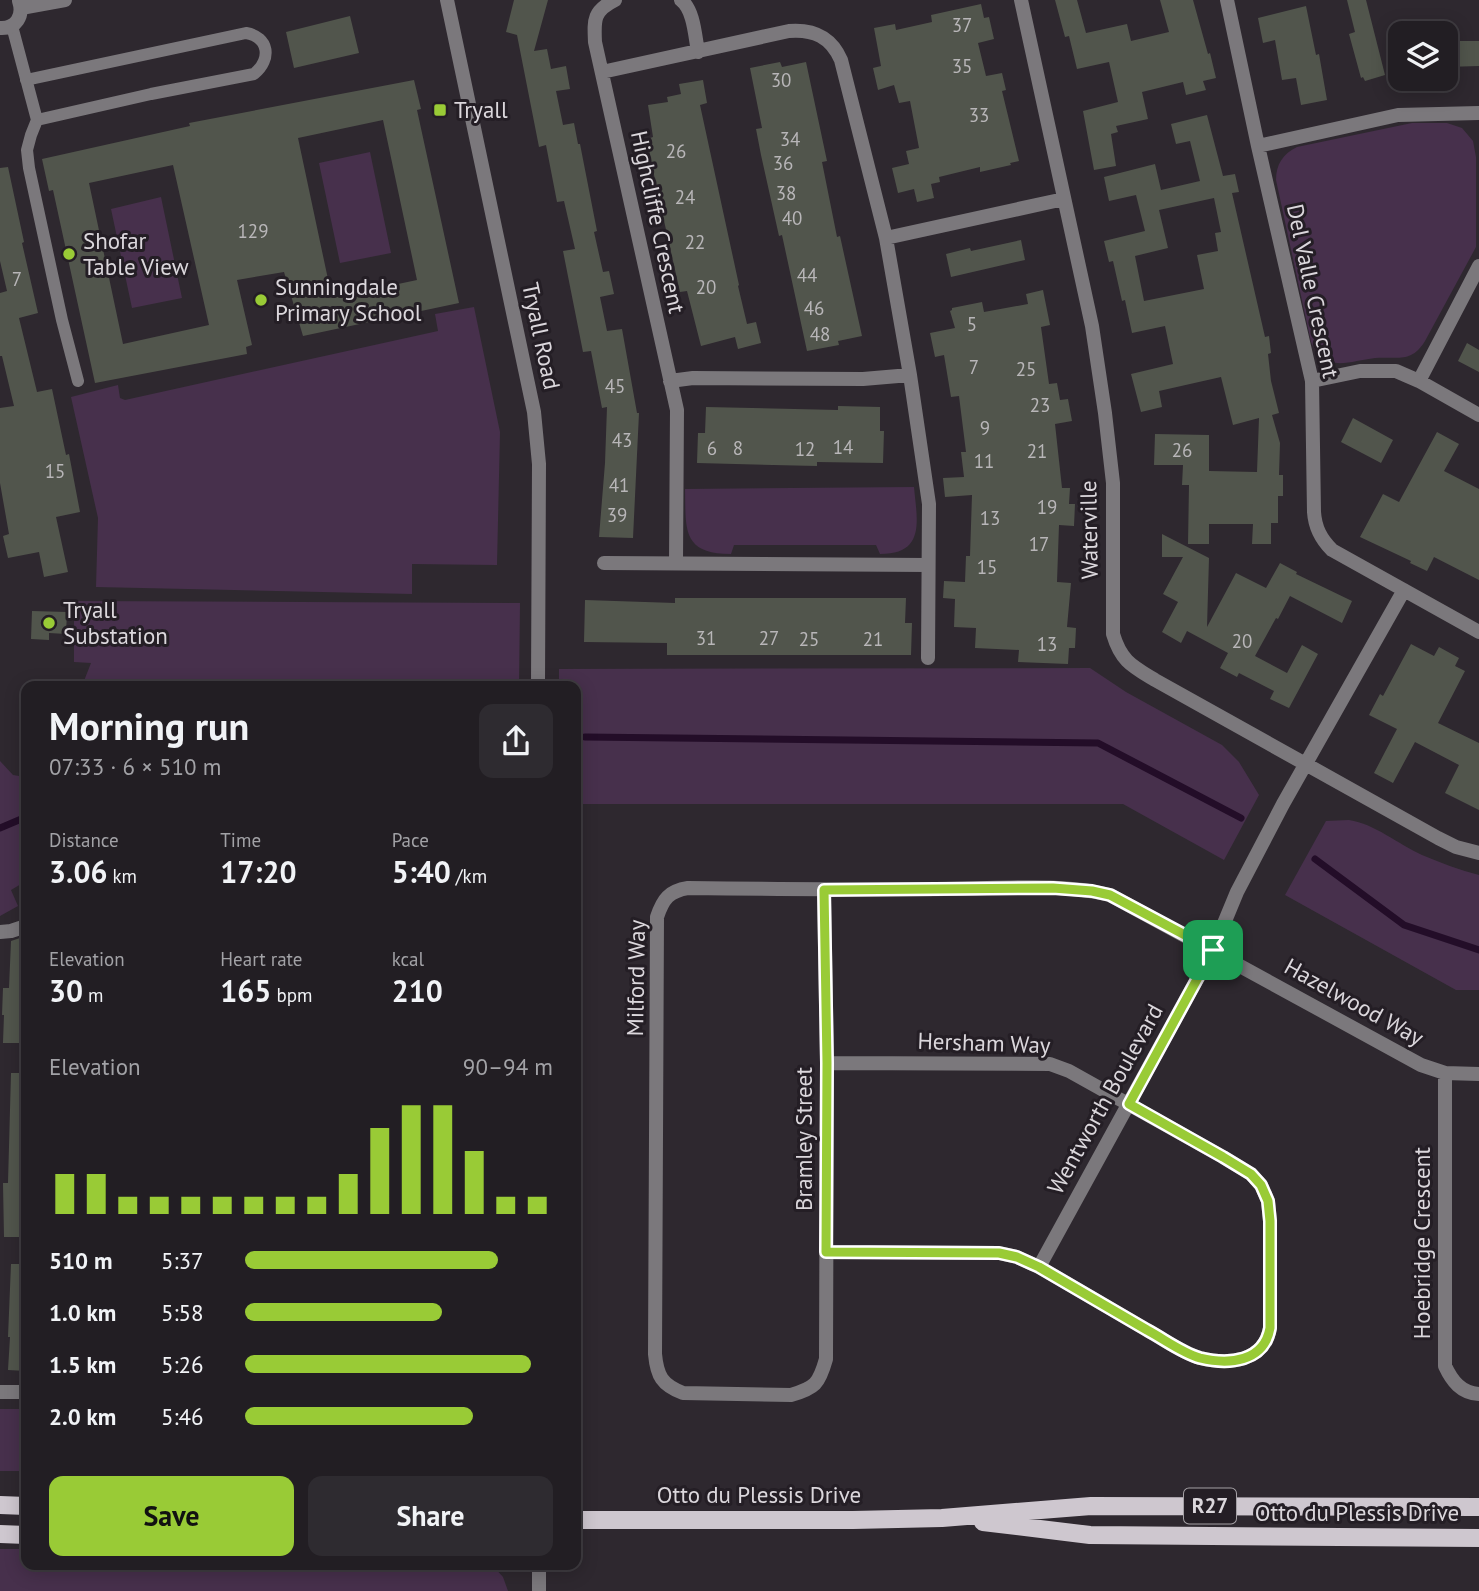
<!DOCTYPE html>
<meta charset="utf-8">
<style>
:root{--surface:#221e23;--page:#2e2b30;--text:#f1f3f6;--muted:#a2a2a6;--line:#3f3c41;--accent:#99cb36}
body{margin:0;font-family:"PT Sans",sans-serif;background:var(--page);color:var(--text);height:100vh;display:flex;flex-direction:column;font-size:26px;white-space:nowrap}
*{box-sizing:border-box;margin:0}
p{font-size:23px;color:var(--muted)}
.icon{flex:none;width:38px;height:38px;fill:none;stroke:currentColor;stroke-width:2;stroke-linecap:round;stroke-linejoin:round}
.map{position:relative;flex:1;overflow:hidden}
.panel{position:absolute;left:21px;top:681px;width:560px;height:889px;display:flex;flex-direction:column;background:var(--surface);border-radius:14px;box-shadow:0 4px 18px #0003,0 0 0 2px var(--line)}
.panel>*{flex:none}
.fabs{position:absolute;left:1388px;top:21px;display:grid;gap:14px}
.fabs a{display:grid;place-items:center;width:70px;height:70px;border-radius:14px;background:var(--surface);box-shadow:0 4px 18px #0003,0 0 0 2px var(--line);font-size:35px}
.pin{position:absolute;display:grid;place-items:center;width:60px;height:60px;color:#fff;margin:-30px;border-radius:14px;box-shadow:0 4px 10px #0006}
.round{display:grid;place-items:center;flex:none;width:74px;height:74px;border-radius:14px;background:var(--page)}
.overview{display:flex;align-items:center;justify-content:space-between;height:119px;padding:0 28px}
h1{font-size:38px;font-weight:600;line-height:52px}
.metrics{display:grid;grid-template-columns:repeat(3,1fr);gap:10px;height:119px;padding:7px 28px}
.metrics div{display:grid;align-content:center}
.metrics b{font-size:30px;font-weight:600}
.metrics small{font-size:19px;font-weight:400}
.metrics p{font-size:19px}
.chart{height:196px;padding:14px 28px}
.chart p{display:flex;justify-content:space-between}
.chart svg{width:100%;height:126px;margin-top:7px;stroke:var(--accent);stroke-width:6}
.button{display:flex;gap:14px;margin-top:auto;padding:14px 28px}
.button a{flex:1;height:80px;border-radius:14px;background:var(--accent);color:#111;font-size:28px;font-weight:600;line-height:80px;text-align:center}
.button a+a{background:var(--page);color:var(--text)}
ul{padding:0 28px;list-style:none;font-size:23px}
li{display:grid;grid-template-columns:112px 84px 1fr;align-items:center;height:52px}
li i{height:18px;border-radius:9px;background:var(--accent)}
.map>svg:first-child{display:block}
.green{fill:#47304c}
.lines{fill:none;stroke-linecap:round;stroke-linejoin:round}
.stream{stroke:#230d28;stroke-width:7}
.building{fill:#51554c;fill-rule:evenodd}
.service{stroke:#7b787c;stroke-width:12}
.minor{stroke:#7b787c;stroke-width:14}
.tertiary{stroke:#7b787c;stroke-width:14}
.primary{stroke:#cec7cf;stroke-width:18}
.route-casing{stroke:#fff;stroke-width:14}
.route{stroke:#99cb36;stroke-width:9}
.poi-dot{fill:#99cb36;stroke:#241e25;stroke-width:2.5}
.labels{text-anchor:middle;stroke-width:6;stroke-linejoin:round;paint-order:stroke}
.number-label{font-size:19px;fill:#b8b6b8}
.shield{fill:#241e25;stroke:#a4a0a5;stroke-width:2}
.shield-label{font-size:21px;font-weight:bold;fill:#dbd7dc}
.poi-label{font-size:23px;fill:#dbd7dc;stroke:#241e25;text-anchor:start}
.street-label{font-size:23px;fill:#dbd7dc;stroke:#241e25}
</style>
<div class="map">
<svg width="1479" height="1591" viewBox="0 0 1479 1591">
<rect width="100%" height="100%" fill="#2e282f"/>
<path class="green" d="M1412,123h35l15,5 11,13 3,16v90l-51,94c-14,23 -28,15 -50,17 -26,3 -50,16 -64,-16l-35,-162c0,-16 7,-26 21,-33z
M370,152l21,101 -51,10 -21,-100z
M161,197l21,101 -50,10 -21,-99z
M474,307l26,125 -3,133 -85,-1v30l-316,-7 2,-69 -27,-121 47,-12 2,13 5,2 313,-69 -3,-17z
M914,487c3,33 12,67 -34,67l-4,-9h-142l-3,9c-50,0 -45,-26 -46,-65z
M74,601l446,2 -1,83h-437l9,-23 -17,-1z
M1090,668l36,24 96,53 17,17 20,33 -35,65 -101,-56h-547v-118h-17v-17z
M0,761l13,14 6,1 7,-3v108l-15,9 7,16 -18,10z
M1349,820c26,4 49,24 73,35 19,8 38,15 57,20v115h-23l-171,-95 41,-74z
M0,1409h26v62h-26z
M0,1549h26v15l466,1 11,12 5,14h-508z"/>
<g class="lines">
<path class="stream" d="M585,737l513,6 143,75
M0,828l26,-11
M1315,859l89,66 75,25"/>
</g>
<path class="building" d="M514,0h34l-14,51 13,-2 4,20 15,-3 4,23 -14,2 7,34 11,-2 4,21h2l17,87 -3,1 9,40 6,-1 5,23 -14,3 7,34 15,-2 15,84h2l-6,125 -34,-1 6,-74 2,-56 -5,1 -11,-57 -8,1 -20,-101 12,-2 -11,-48 -7,1 -11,-57 -7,2 -22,-112 -11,-3z
M1055,0h22l9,33 41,-9 4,17 38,-9 -9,-32h33l15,54 2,-1 6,25 -13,3 3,9 -20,5 -3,-13 -41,10 6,27 -32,7 2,6 -7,2 5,32 -22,4 -11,-59 35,-9 -9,-40 -32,7 -8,-33 -4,1z
M1347,0h19l19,75 -20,6 -2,-4 -2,1 -12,-44 6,-2z
M981,4l3,14 5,-1 5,22 -16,4 8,33 16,-3 4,17 -4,1 17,70 -9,2 1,2 -31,7v-5l-41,10 1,5 -9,2 3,14 -17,4 -3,-13 -16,4 -6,-25 17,-4 -3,-13 13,-3 -9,-47 -11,2 -5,-18 -16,5 -5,-22 8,-2 -7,-38 21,-4 1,6 36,-8 -1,-7z
M1306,6l10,49 3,-1 8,46 -26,5 -5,-27 -14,2 -7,-40 -12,3 -5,-25z
M350,16l9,37 -65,15 -8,-36z
M1446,41h33v25l-33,1z
M780,62l2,5 24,-5 21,99 -5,1 15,75 3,-1 22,100 -24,5 1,4 -32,6 -25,-116 -3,1 -18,-81 -5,-26 6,-1 -12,-60z
M414,80l7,29 -4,1 42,193 -156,33 -19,-64 -47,8 15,65 -6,2 1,7 -152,29 -42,-193 -4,1 -7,-32 148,-33 -1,-3zM383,120l34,160 -85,18 -34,-160zM173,165l36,160 -86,19 -34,-161z
M703,80l4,23 -7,2 39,180 -1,1 9,38 9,-2 5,21 -23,6 -3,-12 -34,9 -14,-55 -7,1 -24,-107 -9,-46 6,-2 -5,-32 20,-3 -1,-5 14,-3 -2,-10z
M1207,115l16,61 12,-2 4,18 -7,1 33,144 4,-1 2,17 -3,1 3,27 8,32 -7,2 8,28 -1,32h4v21h-5v27h-7v21h-19l1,-20h-44v20h-21l1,-59h-7l1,-20h-29l1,-31 54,1v36l48,1 2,-54 -26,7 -12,-48 -62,14 3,16 -21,5 -10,-38 42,-10 -8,-38 -33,7 -7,-33 -3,1 -9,-40 -4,1 -5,-21 41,-10 -9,-36 -27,6 -5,-24 51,-13 6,26 39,-9 -10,-40 -14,3 -5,-20zM1214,198l7,34 -6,1 3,18 -21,4 7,34 -60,12 -9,-45 33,-8 -9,-38z
M8,167l16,75 -2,1 16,70 -19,5 18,74 15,-3 14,66 3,-1 11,58 -24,5 12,55 -24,5 -5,-25 -31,6 -5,-22 6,-2 -9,-51v-75l14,-2 -12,-50h-2v-63l7,-2 -7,-30v-93z
M1021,240l4,20 -74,17 -5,-23 24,-6 1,3z
M1043,290l7,35 -9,2 8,57 8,-1 3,17 8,-1 4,22 -17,3 7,64h8l-1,16h6l-1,22 -15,-1 -2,57 14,1 -4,44 9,1 -1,20h-6l-1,16 -50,-2 1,-12 -44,-2 1,-20 -22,-1 1,-28 -12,-1 1,-17 21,1 1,-26h4l2,-61 -27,2 -2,-19 21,-1 -3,-25h5l-7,-56 -8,1 -7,-42 -9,2 -5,-24 25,-5 -5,-17 2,-1v-2l30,-6 2,10 44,-8 -2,-10z
M1467,343l12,7v22l-21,-11z
M838,406l42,1v24h4l-1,32 -66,-1v4l-120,-3 1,-30h7l1,-26 132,3z
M1353,418l40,22 -12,23 -40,-21z
M1437,432l22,12 -15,27 35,18v91l-45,-23 -7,14 -17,-8 1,-2 -51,-24 23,-43 16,8z
M1162,534l47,24 -2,69 29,-54 30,15 14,-25 17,9 -1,2 56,27 -10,22 -52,-27 -12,23 -2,-1 -21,38 32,17 15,-28 16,9 -29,54 -19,-9 4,-8 -35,-18 -2,4 -17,-9 8,-15 -41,-22 -6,12 -19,-11 16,-30 -15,-8 20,-37h-21z
M675,598h231l-1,25h7l-1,32h-244v-12l-83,-1 1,-42 90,3z
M32,611l35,1 -1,22 -17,-1v7l-18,-1z
M1411,644l23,12 5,-9 20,11 -4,8 10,5 -27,52 41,20v67l-34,-17 14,-28 -44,-23 -22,41 -19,-10 23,-44 -28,-14 11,-21 3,2z
M26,936v107h-23l1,-28h-2l1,-27h6l2,-47z
M11,1073h15v164h-22l-1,-54h5z
M11,1264h15v107l-18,-1 2,-33h-2z"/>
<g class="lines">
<path class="service" d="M12,26l25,94 -6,15 -4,15 2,18 33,152 16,61
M26,80l220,-47c23,4 26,26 8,41l-103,20 -114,26"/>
<path class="minor" d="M615,0c-22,11 -21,20 -20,42l82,368 -1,153
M681,0c13,10 14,36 17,52
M1021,0l71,326 13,87 8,70v151c8,27 19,32 42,46l283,158 18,9 23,6
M1227,0l31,146 54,235 2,131c1,16 7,27 18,38l147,82
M602,72l187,-41c25,-2 42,6 52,29l45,178 24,137 19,129 -1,154
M1258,146l140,-31 81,-2
M886,238l178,-39
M670,381l23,-3 170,1 47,-4
M1312,381l48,-10h36l23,10 60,34
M1419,381l60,-115
M604,563l324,2
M824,890l3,173 -1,296c-7,25 -11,29 -35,36l-108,-2c-21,-8 -26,-17 -28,-39l2,-437c6,-18 12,-26 31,-29 86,1 172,2 257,1 53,0 114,-7 165,6l311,170 24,8 34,1
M0,932l11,-1 15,-5
M1445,1073v293c7,15 16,27 34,28
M826,1252l173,1 18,4 22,10c36,21 72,42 108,63 16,9 36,23 53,28 29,7 64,4 70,-30v-107l-2,-20 -7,-16 -10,-11 -28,-17 -154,-86 -19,-7 -223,-1
M1039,1267l174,-317 24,-58 46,-88 121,-214
M0,1392h26"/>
<path class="tertiary" d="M447,0l87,412 5,52 -1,222
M21,8l44,-8
M0,28c16,1 24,-12 19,-27
M539,1591v-27"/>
<path class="primary" d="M0,1505l26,1
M576,1520h277l89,-2 149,-12 388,1
M983,1522l107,13 389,3
M0,1534l26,1"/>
</g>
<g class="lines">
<defs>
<path id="route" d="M1053,888l39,3 18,4 103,55 -84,154 94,53 28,17 10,11 7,16 2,20v107c-6,34 -41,37 -70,30 -18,-5 -36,-19 -53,-28 -36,-21 -72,-42 -108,-63l-22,-10 -18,-4 -173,-1 1,-189 -3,-173z"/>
</defs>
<use href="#route" class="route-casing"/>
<use href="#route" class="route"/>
</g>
<g class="poi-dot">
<rect x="433" y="103" width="14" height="14" rx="3.5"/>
<circle cx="69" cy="254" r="7"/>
<circle cx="261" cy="300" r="7"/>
<circle cx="49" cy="623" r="7"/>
</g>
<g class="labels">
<g class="number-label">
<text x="962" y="32">37</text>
<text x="962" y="73">35</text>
<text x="781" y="87">30</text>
<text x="979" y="122">33</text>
<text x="790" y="146">34</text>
<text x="676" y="158">26</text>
<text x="783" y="170">36</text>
<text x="786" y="200">38</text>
<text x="685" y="204">24</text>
<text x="792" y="225">40</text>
<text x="253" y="238">129</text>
<text x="695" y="249">22</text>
<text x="807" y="282">44</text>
<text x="17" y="286">7</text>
<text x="706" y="294">20</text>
<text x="814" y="315">46</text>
<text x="972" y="331">5</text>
<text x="820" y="341">48</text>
<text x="974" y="374">7</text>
<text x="1026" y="376">25</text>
<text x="615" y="393">45</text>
<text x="1040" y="412">23</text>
<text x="985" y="435">9</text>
<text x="622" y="447">43</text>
<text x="843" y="454">14</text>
<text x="712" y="455">6</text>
<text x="738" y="455">8</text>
<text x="805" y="456">12</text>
<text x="1182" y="457">26</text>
<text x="1037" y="458">21</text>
<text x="984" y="468">11</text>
<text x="55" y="478">15</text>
<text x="619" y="492">41</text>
<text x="1047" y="514">19</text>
<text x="617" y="522">39</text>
<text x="990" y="525">13</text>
<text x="1039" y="551">17</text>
<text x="987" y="574">15</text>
<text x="706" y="645">31</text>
<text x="769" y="645">27</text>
<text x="809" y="646">25</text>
<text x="873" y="646">21</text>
<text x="1242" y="648">20</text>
<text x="1047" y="651">13</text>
</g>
<rect class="shield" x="1184" y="1488.5" width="52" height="35" rx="5"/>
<g class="shield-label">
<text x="1210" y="1513">R27</text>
</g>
<g class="poi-label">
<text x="454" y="118">Tryall</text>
<text x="83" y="249">Shofar<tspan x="83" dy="26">Table View</tspan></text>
<text x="275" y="295">Sunningdale<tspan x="275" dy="26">Primary School</tspan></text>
<text x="63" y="618">Tryall<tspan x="63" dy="26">Substation</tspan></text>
</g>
<g class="street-label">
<text transform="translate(658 222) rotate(78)" y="8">Highcliffe Crescent</text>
<text transform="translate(1313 291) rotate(78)" y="8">Del Valle Crescent</text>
<text transform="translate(541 336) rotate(78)" y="8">Tryall Road</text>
<text transform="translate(1089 530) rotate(-91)" y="8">Waterville</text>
<text transform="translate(636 978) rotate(-89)" y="8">Milford Way</text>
<text transform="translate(1354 1002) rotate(29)" y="8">Hazelwood Way</text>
<text transform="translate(984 1043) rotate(2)" y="8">Hersham Way</text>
<text transform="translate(1105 1099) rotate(-61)" y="8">Wentworth Boulevard</text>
<text transform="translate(804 1139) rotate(-90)" y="8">Bramley Street</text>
<text transform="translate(1422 1243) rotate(-90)" y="8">Hoebridge Crescent</text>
<text x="759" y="1503">Otto du Plessis Drive</text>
<text x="1357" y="1521">Otto du Plessis Drive</text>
</g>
</g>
</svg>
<div class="fabs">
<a><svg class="icon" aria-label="layers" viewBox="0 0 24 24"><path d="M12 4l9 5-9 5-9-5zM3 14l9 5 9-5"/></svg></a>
</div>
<div class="pin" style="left:1213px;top:950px;background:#1e9e55"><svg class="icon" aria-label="arrive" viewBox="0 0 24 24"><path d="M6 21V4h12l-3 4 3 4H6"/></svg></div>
<section class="panel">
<div class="overview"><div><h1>Morning run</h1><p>07:33 · 6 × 510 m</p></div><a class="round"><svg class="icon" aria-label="share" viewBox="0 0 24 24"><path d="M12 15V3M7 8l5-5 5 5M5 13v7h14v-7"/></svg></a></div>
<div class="metrics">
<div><p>Distance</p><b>3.06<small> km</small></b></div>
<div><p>Time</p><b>17:20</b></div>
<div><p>Pace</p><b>5:40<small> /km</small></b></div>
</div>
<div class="metrics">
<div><p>Elevation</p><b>30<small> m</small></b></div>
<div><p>Heart rate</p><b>165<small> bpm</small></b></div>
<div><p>kcal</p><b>210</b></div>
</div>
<div class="chart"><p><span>Elevation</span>90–94 m</p>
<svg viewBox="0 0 160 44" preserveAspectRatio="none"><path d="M5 44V30M15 44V30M25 44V38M35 44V38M45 44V38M55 44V38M65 44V38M75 44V38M85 44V38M95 44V30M105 44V14M115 44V6M125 44V6M135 44V22M145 44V38M155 44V38"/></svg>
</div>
<ul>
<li><b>510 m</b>5:37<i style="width:82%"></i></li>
<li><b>1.0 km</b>5:58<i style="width:64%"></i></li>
<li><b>1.5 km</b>5:26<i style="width:93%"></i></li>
<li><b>2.0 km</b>5:46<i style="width:74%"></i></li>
</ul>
<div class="button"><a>Save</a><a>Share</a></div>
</section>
</div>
